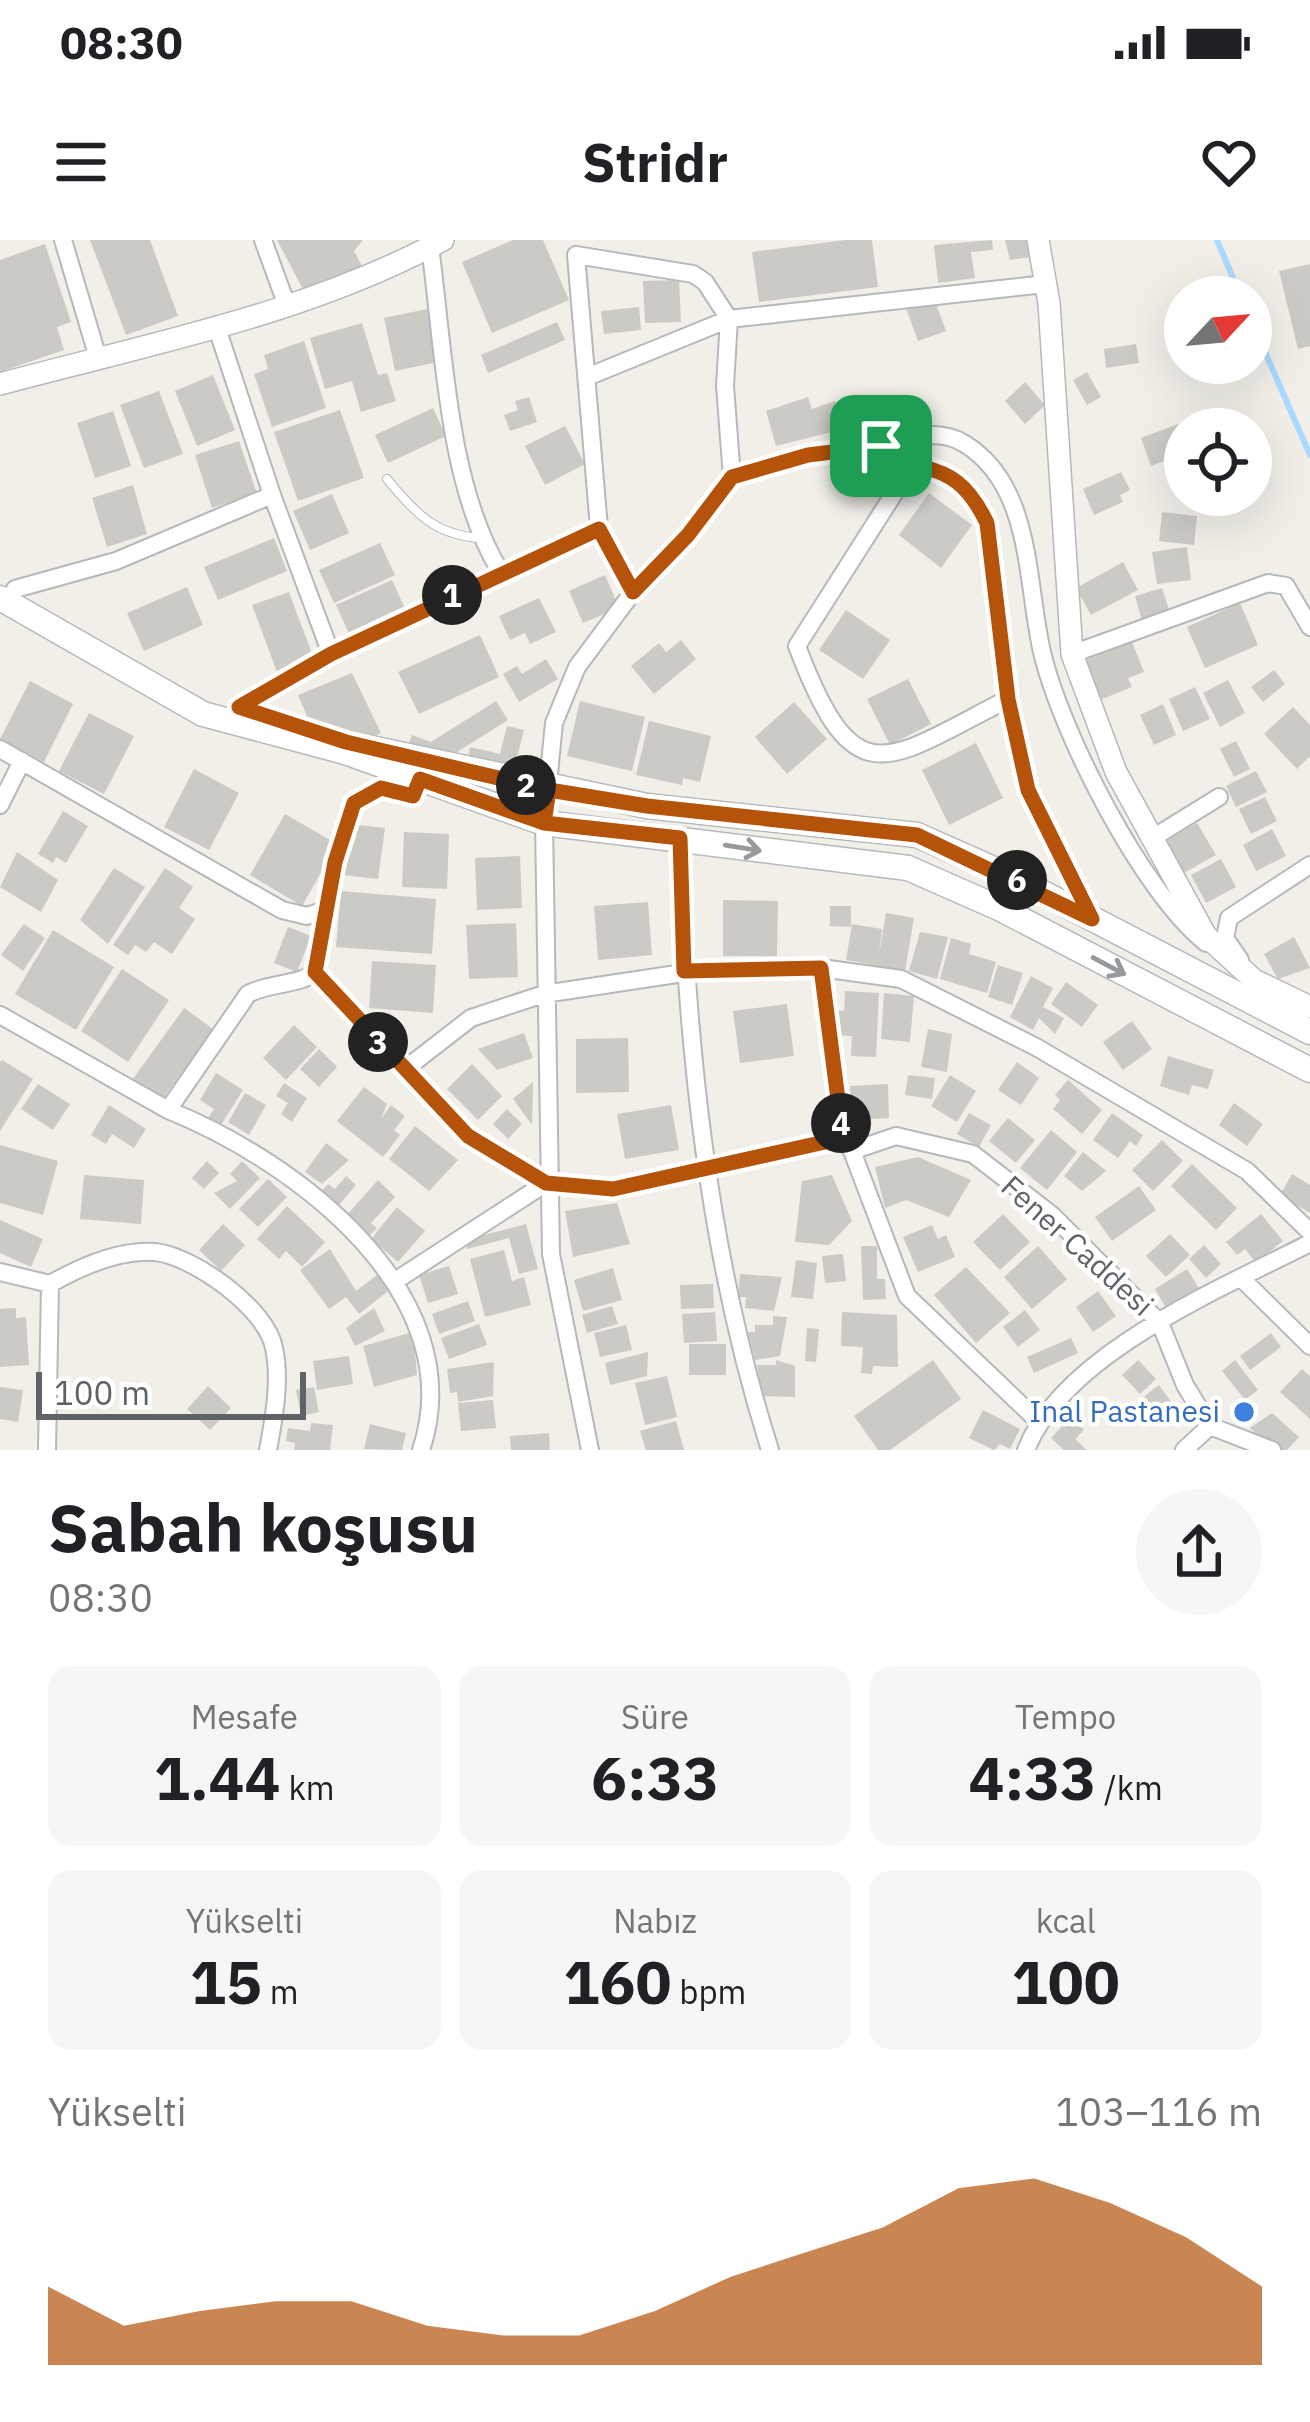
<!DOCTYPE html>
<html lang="tr">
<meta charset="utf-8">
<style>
:root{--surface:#fff;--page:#f6f6f6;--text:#202124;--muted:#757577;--accent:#b45309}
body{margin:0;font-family:"IBM Plex Sans",sans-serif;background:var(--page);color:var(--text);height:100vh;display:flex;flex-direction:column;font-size:45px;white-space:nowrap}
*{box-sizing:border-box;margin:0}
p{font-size:39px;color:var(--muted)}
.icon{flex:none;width:66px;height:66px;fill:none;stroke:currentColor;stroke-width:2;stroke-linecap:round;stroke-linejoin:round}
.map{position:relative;height:1210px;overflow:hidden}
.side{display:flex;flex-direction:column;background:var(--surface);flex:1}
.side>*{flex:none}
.needle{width:78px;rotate:64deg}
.tools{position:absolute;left:1164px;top:36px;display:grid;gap:24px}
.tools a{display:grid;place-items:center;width:108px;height:108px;border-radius:50%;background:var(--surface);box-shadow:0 12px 48px #0002;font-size:60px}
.scale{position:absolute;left:36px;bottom:30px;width:270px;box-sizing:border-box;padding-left:12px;border:6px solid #5f6368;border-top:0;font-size:33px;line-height:42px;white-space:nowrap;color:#5f6368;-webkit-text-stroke:9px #fff;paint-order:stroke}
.pin{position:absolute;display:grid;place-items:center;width:102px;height:102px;color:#fff;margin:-51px;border-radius:24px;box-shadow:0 6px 18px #0006}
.km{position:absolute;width:60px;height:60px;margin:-30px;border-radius:50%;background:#222;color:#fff;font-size:33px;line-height:60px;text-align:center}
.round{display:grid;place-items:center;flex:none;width:126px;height:126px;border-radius:63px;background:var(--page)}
.head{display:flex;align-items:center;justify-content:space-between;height:204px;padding:0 48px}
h1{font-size:66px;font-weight:800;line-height:90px}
.stats{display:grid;grid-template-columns:repeat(3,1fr);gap:18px;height:204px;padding:12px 48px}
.stats div{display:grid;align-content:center;border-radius:24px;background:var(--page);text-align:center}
.stats b{font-size:60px;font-weight:800}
.stats small{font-size:33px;font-weight:400}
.stats p{font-size:33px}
.chart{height:336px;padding:24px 48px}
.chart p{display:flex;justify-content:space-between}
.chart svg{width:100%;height:216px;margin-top:12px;fill:var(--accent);opacity:.7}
.status{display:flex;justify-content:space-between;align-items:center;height:84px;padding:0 60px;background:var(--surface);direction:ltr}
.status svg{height:33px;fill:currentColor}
header{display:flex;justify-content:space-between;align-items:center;height:156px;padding:0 48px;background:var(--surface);font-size:54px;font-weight:800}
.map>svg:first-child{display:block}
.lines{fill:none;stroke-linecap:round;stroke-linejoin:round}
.stream{stroke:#aadaff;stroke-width:6}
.building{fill:#cccac5}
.service-casing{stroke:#b5b8bc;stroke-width:10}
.minor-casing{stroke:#b5b8bc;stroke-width:20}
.tertiary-casing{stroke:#b5b8bc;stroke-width:24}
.secondary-casing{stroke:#b6babf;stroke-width:27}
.service{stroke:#fff;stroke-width:8}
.minor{stroke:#fff;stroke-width:16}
.tertiary{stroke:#fff;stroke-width:21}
.secondary{stroke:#fff;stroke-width:24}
.oneway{stroke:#979a9d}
.route-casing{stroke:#fff;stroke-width:24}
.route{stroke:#b45309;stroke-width:15}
.shop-dot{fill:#3f7fe0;stroke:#fff;stroke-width:4.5}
.labels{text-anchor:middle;stroke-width:9;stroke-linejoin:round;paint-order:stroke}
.street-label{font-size:30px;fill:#5f6368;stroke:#fff}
.shop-label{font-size:30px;fill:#366cbe;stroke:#fff;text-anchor:end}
</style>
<div class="status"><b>08:30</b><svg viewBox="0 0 49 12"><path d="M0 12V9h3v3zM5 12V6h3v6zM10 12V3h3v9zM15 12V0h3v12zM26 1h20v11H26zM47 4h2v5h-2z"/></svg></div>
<header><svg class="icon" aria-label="menu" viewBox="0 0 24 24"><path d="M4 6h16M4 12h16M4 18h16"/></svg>Stridr<svg class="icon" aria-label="heart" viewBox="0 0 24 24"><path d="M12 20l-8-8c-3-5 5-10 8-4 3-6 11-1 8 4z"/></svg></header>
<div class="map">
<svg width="1310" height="1210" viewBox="0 0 1310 1210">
<rect width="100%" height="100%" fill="#f1efe8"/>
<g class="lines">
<path class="stream" d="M1217,0l24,57
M1251,80l59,135"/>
</g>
<path class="building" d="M90,0h60l28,76 -52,19z
M277,0h86l-9,11 8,15 -56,29z
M513,0h30l26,60 -77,33 -30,-71z
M845,0h27l6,47 -119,15 -7,-50z
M992,0l1,10 -22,2 4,26 -37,5 -4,-38z
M1005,0h22l4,17 -21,3z
M45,4l26,78 -14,5 7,23 -64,22v-112z
M1310,24v82l-12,3 -19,-78z
M679,40l2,42 -36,1 -2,-42z
M934,58l12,33 -28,10 -12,-33z
M639,67l2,23 -37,4 -3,-23z
M427,69l11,53 -43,9 -11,-53z
M557,82l8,18 -77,33 -7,-18z
M362,83l16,52 9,-2 9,28 -35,11 -9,-31 -27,8 -15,-51z
M304,101l22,67 -54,19 -18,-53 14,-5 -4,-14z
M1136,104l3,19 -33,5 -2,-19z
M1087,132l14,25 -14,8 -14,-25z
M213,135l22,55 -38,16 -22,-55z
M1025,142l20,23 -20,19 -20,-23z
M159,151l24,63 -39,14 -24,-63z
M529,157l8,25 -27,9 -6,-16 14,-5 -3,-9z
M808,157l4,12 23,-8 9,28 -68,17 -10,-35z
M433,168l13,28 -58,27 -13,-28z
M340,170l24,68 -66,23 -24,-69z
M113,171l18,55 -36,12 -18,-55z
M1178,184l7,29 -34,13 -10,-28z
M565,186l20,38 -40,21 -20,-39z
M239,201l18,53 -45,14 -17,-53z
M1121,232l9,18 -10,5 3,7 -29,13 -11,-26z
M133,245l14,49 -40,13 -15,-49z
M929,253l43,32 -31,43 -42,-33z
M332,254l17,39 -39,17 -17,-39z
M1162,272l35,4 -3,29 -35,-4z
M274,298l13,33 -69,29 -14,-33z
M380,303l15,32 -61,28 -15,-33z
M1187,307l4,33 -34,4 -5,-32z
M1123,322l15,28 -47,25 -15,-27z
M605,335l14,33 -36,15 -14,-32z
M392,340l15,33 -56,25 -15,-33z
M187,347l16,38 -59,26 -17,-38z
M1162,348l10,31 -28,9 -9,-32z
M289,352l25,67 -37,13 -25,-67z
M539,358l17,34 -26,12 -5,-11 -15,7 -11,-24z
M1240,363l18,42 -53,23 -18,-41z
M846,370l44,30 -27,39 -44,-29z
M480,395l19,42 -80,37 -21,-42z
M681,400l15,19 -42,35 -23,-28 28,-23 7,9z
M1132,402l12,30 -16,6 4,9 -32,13 -16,-39z
M546,419l12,20 -39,23 -16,-28 14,-8 5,8z
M1274,430l11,14 -22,18 -12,-15z
M352,433l29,60 -13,7 -58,-17 -12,-28z
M908,439l23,45 -41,21 -23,-46z
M1228,440l17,33 -25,14 -17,-34z
M30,441l43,23 -29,58 -44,-23z
M1195,447l15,32 -27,12 -14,-32z
M496,461l12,19 -62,39 -38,-14 4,-10 19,7z
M580,461l65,16 -13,54 -65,-15z
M794,462l33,37 -40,35 -32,-37z
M1163,464l13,31 -22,10 -14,-30z
M1293,467l17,18v31l-13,13 -33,-35z
M89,473l45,23 -30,58 -45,-23z
M649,481l62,15 -11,46 -17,-4 -1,7 -46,-10z
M507,486l17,4 -11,44 -46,-11 3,-16 30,7z
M1236,501l14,28 -16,8 -14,-28z
M976,503l27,55 -54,27 -27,-55z
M194,529l45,24 -30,57 -45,-23z
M1256,531l11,21 -31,15 -10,-21z
M1265,557l12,24 -26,13 -12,-25z
M63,571l25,15 -22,37 -10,-6 -3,6 -15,-9z
M285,574l52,30 -35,62 -52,-31z
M1197,583l19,32 -32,18 -18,-32z
M349,584l36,4 -7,51 -36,-4z
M1272,589l14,27 -30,15 -13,-26z
M404,592l45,2 -2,55 -45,-2z
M17,612l41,28 -17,32 -41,-25z
M520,616l2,52 -45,2 -2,-52z
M1221,619l15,28 -30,16 -15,-28z
M114,628l31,19 -37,57 -28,-24z
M165,628l28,19 -14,21 16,11 -23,35 -18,-12 -8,10 -11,-7 -7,10 -15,-10z
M341,651l95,8 -4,55 -96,-7z
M723,660l55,1 -1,55h-54z
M648,662l4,53 -54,5 -4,-54z
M830,666h21v21l-21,-1z
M886,673l28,5 -9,53 -59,-11 6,-36 30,5 -3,26z
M516,683l2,54 -49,2 -3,-54z
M24,684l21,14 -22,33 -22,-16z
M288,687l23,9 -14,36 -23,-9z
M53,690l61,37 -38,63 -61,-36z
M920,692l28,5 -11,42 -28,-8z
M1294,697l16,31 -32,11 -14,-25z
M951,698l20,6 -2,10 27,8 -9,31 -47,-14z
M372,721l64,4 -3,48 -64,-5z
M998,725l25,8 -11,32 -24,-8z
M122,729l47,31 -41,62 -47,-31z
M1031,736l22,12 -10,19 21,11 -9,16 -16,-16 -6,12 -23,-13z
M1066,742l32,23 -16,22 -31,-23z
M845,751l34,2 -3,64 -25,-1 1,-20 -17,-1 1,-25 8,1z
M884,753l30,3 -4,46 -29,-3z
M787,764l7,52 -54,7 -7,-52z
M184,768l29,21 -51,71 -29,-21z
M1132,781l20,28 -29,21 -20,-28z
M294,785l23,22 -31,33 -23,-22z
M928,789l24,5 -5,38 -26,-5z
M524,793l9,25 -36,12 -19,-21z
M628,798l1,54 -53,1v-54z
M319,809l18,18 -18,20 -19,-18z
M1168,816l46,14 -6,19 -16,-4 -3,10 -29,-9z
M2,820l31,19 -33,52v-69z
M1017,822l22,16 -18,27 -23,-15z
M472,824l30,32 -24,24 -31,-31z
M216,833l27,17 -22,35 -13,-7 6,-9 -14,-9z
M908,835l27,3 -3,21 -27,-4z
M950,835l26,16 -19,31 -26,-16z
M1068,840l34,30 -20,24 -29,-25 7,-9 -5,-5z
M533,842l-1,43 -19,-26z
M284,843l23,15 -15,24 -11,-8 7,-11 -12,-7z
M38,844l32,20 -17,26 -32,-21z
M888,844l1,34 -37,2 -2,-34z
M364,847l23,17 -6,15 10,-14 14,11 -11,14 6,5 -17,22 -46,-36z
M245,853l21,12 -17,30 -21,-13z
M1234,863l29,21 -16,22 -28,-21z
M109,865l37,24 -12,19 -22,-14 -6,10 -15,-9z
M671,865l8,45 -54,9 -8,-45z
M507,869l15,15 -14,15 -15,-15z
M969,873l22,12 -12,22 -22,-13z
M1112,873l31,22 -7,11 -6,-5 -12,17 -25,-18z
M1008,878l27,22 -19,23 -27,-22z
M415,886l43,34 -29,31 -40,-32z
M1051,890l26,22 -30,38 -27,-22z
M1162,900l21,21 -30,30 -21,-21z
M326,903l23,17 -27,24 -17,-12z
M0,905l58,16 -15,54 -43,-12z
M1083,912l23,19 -24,20 -18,-15z
M918,917l53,23 -22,37 -43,-17 -21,8 -10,-41z
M207,921l12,12 -15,16 -12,-11z
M242,921l18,17 -30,31 -16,-16 23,-12 -7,-7z
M1192,924l45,44 -21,22 -45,-44z
M1292,934l18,11v28l-30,-18z
M84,935l60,5 -3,44 -61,-5z
M832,935l20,46 -23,24 -34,-3 7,-61z
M346,936l10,9 -18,21 -17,-15 7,-7 7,5z
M268,939l19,18 -29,30 -19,-18z
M378,940l17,17 -24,26 6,5 -8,8 -22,-21z
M1139,946l17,24 -44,31 -17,-24z
M617,963l13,41 -57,13 -8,-46z
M287,966l38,36 -23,25 -16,-16 -7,8 -22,-20z
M397,967l28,24 -27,31 -27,-23z
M1003,974l27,28 -30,28 -27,-28z
M1261,974l22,27 -27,22 -11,-14 -8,6 -11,-13z
M0,980l43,19 -12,28 -31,-14z
M223,984l22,21 -24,26 -22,-21z
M526,984l12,45 -19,5 -10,-36 -42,11 -3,-9z
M932,985l6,14 8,-4 9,22 -37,15 -15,-35z
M1170,994l20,21 -24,22 -20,-21z
M1204,1005l17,19 -15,14 -17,-19z
M861,1006h16v33h8l1,20 -23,1z
M1038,1006l29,33 -35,30 -28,-32z
M330,1009l26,42 24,-18 12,15 -33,26 -13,-17 -17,12 -29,-39z
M504,1010l8,31 12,-4 7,28 -46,12 -15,-58z
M843,1014l3,27 -21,2 -3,-27z
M796,1020l21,3 -4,36 -22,-2z
M449,1026l9,28 -30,9 -9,-28z
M966,1027l44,46 -34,30 -42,-48z
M613,1028l9,32 -39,11 -9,-31z
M1187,1029l13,21 -32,21 -13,-22z
M740,1034l42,3 -8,34 -29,-3 1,-11h-8z
M713,1044l1,24 -33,1 -1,-24z
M1098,1051l18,25 -23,16 -17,-25z
M468,1061l7,20 -36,13 -7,-20z
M612,1066l6,18 -31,9 -5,-18z
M16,1068v10l10,-1 3,48 -29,2v-58z
M374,1068l11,23 -30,15 -9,-18z
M1025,1070l15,20 -22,17 -15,-20z
M715,1072l2,29 -33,2 -2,-29z
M842,1072l55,3 1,52 -25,-1 -1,8 -11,-1 2,-26 -22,-1z
M773,1076l14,1 -7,39 -25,4 -7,-28h7v-7h18z
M479,1084l8,21 -38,14 -8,-21z
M626,1085l6,25 -32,7 -6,-24z
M807,1088l12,1 -3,33 -11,-1z
M413,1092l4,43 -43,12 -11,-41z
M1271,1093l10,14 -31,23 -10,-14z
M1071,1098l7,15 -44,20 -7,-16z
M689,1104h37v31h-37z
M648,1112l-1,24 -37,9 -5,-22z
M349,1116l4,28 -36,6 -4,-29z
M776,1120l19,6v31l-33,-1 -5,-31h19z
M933,1120l28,39 -71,51h-12l-24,-34z
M1138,1120l18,19 -16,15 -18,-19z
M1235,1120l23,30 -13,10 -23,-29z
M494,1122l-1,34 -35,6 -1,-10 -7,1 -3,-24z
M1302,1129l8,7v43l-30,-27z
M667,1136l10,41 -32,8 -10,-42z
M1159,1145l16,22 -22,17 -16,-22z
M208,1146l23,22 -21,22 -23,-21z
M0,1147l23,3 -5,32 -18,-3z
M314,1147l5,25 -18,4 -5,-26z
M493,1160l3,28 -35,3 -3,-28z
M983,1170l37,19 -10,20 -10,-5 -6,6 -25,-12z
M1272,1173l27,24 -12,13h-13l-24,-22z
M1071,1177l13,13 -9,9 12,11h-23l-13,-12z
M676,1181l8,29h-38l-6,-19z
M311,1183l22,2 -3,25h-36l1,-7 -9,-2 2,-13 22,3z
M370,1184l36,9 -4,17 -38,-1z
M549,1193l1,17h-39l-1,-14z"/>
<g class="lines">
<defs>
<path id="service" d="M387,239c28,34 48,56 93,59"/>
<path id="minor" d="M63,0l35,118
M263,0l24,66
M430,7c14,101 17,237 70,324
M216,85l56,170
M587,137l142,-58 316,-35
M881,206c48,35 74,11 106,77l21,176 20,91 63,127
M905,223l-3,18 -105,165c58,154 89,115 211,53
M15,349l101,-28 156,-66 59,159
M633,352c23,-29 51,-52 74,-81 7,-10 18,-30 29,-34 39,-15 82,-23 124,-28 35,-4 71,-26 105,-5 68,42 61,140 77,208 19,81 100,240 164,291
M1072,414l196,-71 18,3 24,41
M239,467l92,-53 268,-126
M0,509l282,161 25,6 18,-6
M420,539l-7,17 -32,-9 -27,16 -19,59 -20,110 153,164 78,47 67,5 230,-51 9,14 44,-15 77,18 79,61 108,108 25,62 25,41 62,24
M0,565l22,-44
M680,598c6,205 28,417 90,612
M1151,599l68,-42
M1240,720l-15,-22 4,-20 81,-53
M821,728l22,169
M315,732c-17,14 -45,10 -67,22l-80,116c127,51 305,184 253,340
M0,775l168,95
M404,830l67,-52 73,-24 166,-25 111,-1 80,11 135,68 211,124 63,61
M852,911l55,145 131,125
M0,1032l50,12c30,-17 69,-35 105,-32 39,4 112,57 119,96 7,32 0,70 -6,102
M1241,1038l69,68
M395,1041l151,-98
M47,1210l3,-166
M590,1210l-39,-196 -7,-431 10,-100 23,-56 56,-75 -34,-64 -23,-273 117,19 12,8 24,37 -4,67 7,91
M1026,1210c37,-96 196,-162 284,-207
M1184,1210l26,-24"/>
<path id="tertiary" d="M1038,0l11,63 23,351 44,118 90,164 48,44 56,27
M0,144c148,-40 307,-70 443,-144"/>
<path id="secondary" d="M0,358l203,116 142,38 199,71 364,45 93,41 309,161
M371,508l276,58 270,29 99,44 294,153"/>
</defs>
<use href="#service" class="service-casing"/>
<use href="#minor" class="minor-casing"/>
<use href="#tertiary" class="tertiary-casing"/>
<use href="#secondary" class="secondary-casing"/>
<use href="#service" class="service"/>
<use href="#minor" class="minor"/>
<use href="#tertiary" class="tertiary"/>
<use href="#secondary" class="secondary"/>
</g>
<defs><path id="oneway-shaft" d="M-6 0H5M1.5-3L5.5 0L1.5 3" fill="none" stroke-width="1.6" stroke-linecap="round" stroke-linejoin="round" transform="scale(3)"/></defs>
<g class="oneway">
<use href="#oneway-shaft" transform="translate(743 608) rotate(9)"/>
<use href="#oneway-shaft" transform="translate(1109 726) rotate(28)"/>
</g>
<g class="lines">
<defs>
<path id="route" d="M881,206l-73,9 -76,22 -44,58 -55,57 -34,-63 -268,125 -92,53 107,35 203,48 -5,33 -124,-44 -7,17 -32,-8 -27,15 -19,59 -20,110 153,164 78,47 67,6 230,-51 -22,-170 -137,3 -4,-133 -136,-15 5,-33 98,16 270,29 175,84 -64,-129 -20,-91 -21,-176c-32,-66 -58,-43 -106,-77"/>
</defs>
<use href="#route" class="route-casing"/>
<use href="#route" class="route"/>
</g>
<circle class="shop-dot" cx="1244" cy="1172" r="12"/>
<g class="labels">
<g class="street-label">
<text transform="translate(1077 1006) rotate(42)" y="10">Fener Caddesi</text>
</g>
<g class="shop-label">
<text x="1220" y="1182">Inal Pastanesi</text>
</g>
</g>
</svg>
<div class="tools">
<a><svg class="needle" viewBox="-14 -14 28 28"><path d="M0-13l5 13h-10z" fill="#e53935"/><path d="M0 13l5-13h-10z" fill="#757577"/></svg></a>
<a><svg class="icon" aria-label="locate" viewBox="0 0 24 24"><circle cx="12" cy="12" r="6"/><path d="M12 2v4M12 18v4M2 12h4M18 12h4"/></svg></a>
</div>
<div class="scale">100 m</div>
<div class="pin" style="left:881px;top:206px;background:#1e9e55"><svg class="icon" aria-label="arrive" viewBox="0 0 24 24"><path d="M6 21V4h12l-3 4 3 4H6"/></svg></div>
<b class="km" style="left:452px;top:355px">1</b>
<b class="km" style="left:526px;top:545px">2</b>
<b class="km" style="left:378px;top:802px">3</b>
<b class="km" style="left:841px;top:883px">4</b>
<b class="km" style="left:1017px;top:640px">6</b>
</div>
<section class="side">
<div class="head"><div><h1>Sabah koşusu</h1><p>08:30</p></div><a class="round"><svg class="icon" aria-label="share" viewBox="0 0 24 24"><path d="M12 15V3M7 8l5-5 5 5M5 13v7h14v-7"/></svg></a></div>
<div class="stats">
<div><p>Mesafe</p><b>1.44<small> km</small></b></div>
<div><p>Süre</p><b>6:33</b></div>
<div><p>Tempo</p><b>4:33<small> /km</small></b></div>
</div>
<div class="stats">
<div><p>Yükselti</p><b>15<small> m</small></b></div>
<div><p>Nabız</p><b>160<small> bpm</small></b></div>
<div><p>kcal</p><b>100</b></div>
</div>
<div class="chart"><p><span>Yükselti</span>103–116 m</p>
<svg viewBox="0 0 160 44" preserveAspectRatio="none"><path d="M0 44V28L10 36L20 33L30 31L40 31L50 36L60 38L70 38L80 33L90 26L100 21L110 16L120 8L130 6L140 11L150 18L160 28V44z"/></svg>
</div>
</section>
